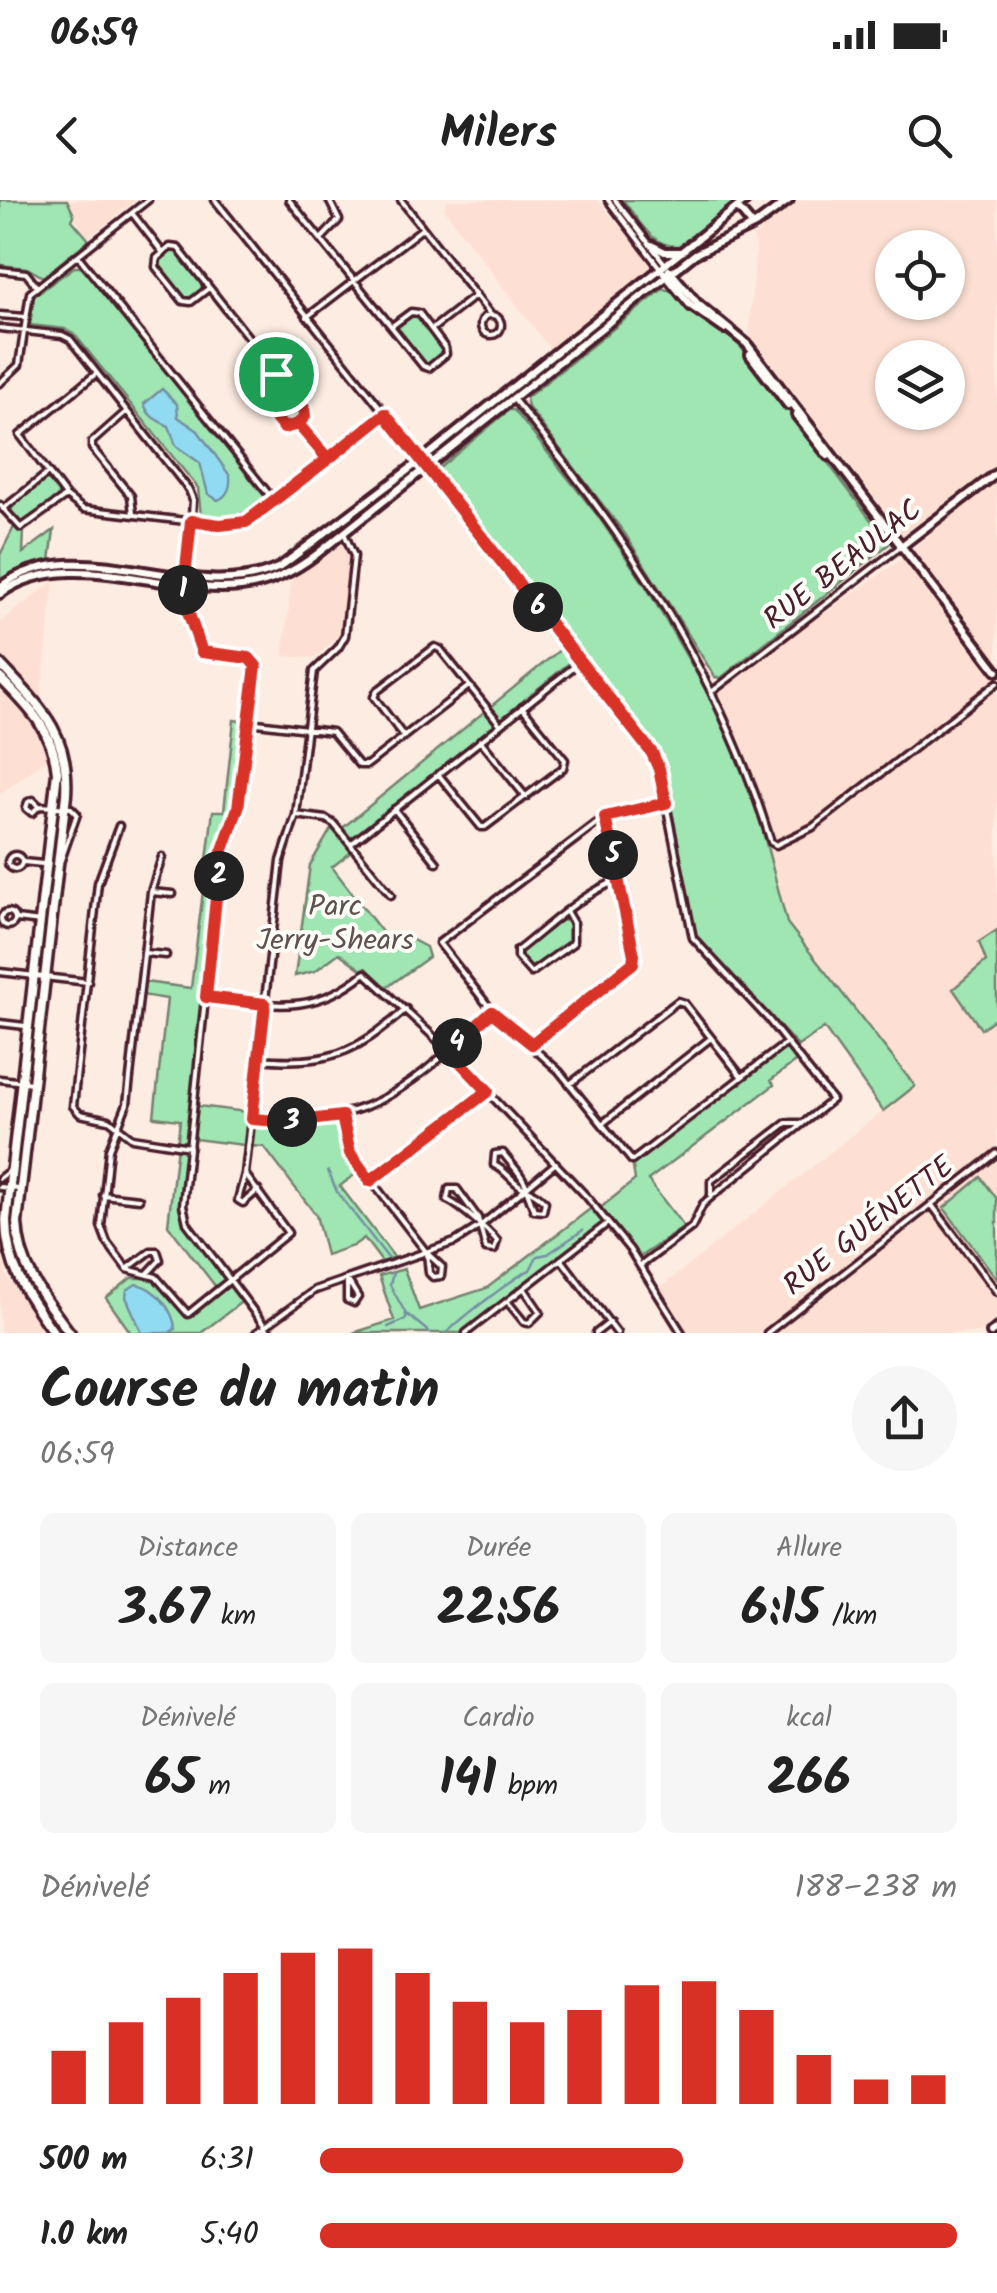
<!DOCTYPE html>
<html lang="fr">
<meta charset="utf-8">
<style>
:root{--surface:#fff;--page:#f6f6f6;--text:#222;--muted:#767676;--accent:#d93025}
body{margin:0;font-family:Kalam,sans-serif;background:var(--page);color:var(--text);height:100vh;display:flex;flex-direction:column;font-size:38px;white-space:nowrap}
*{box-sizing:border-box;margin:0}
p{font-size:32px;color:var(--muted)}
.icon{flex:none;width:55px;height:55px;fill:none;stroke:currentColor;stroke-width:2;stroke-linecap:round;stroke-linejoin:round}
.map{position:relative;height:1133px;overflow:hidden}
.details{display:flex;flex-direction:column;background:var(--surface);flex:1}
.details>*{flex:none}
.buttons{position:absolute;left:875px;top:30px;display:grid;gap:20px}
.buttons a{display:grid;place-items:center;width:90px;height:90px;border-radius:50%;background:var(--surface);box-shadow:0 2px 8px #0004;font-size:50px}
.pin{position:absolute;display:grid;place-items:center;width:85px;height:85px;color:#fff;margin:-42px;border:5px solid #fff;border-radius:50%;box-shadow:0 2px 10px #0007}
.km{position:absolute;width:50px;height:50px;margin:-25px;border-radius:50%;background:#222;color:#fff;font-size:28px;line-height:50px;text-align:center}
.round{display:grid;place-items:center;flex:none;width:105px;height:105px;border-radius:52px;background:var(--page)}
.summary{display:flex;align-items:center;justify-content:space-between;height:170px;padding:0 40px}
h1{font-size:55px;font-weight:700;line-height:75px}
.stats{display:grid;grid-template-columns:repeat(3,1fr);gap:15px;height:170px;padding:10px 40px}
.stats div{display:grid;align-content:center;border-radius:15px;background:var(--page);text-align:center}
.stats b{font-size:50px;font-weight:700}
.stats small{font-size:28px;font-weight:400}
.stats p{font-size:28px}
.chart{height:280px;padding:20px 40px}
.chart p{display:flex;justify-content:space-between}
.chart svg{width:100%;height:180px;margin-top:10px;stroke:var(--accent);stroke-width:6}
ul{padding:0 40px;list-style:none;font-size:32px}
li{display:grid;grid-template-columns:160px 120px 1fr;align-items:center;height:75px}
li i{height:25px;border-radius:12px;background:var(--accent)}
.status{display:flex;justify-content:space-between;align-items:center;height:70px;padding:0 50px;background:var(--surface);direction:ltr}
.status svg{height:28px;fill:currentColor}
header{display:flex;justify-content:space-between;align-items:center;height:130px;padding:0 40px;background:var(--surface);font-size:45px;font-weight:700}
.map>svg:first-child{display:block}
.built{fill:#fde0d3;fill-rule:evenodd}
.green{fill:#9fe6b3;stroke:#74826f;stroke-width:2.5}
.water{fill:#91dbf2;stroke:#7590a2;stroke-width:2.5}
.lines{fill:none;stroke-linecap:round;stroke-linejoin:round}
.stream{stroke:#7590a2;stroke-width:2.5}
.street-casing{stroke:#4a1f2b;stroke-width:11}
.secondary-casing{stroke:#4a1f2b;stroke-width:14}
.primary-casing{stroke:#4a1f2b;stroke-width:15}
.street{stroke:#fdfcf7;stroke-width:4}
.secondary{stroke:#fdfcf7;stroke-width:6}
.primary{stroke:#fdfcf7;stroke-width:8}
.route-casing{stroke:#fff;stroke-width:20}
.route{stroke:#d93025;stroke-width:12}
.labels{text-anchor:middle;stroke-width:8;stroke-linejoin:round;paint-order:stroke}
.street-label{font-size:30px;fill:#4a1f2b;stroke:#fdfcf7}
.park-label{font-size:30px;fill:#5f514d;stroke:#fdfcf7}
</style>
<div class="status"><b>06:59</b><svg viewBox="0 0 49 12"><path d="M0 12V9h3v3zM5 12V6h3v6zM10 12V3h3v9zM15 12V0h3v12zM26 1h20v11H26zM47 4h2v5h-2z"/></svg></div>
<header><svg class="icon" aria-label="back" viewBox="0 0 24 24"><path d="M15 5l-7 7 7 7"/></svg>Milers<svg class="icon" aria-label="search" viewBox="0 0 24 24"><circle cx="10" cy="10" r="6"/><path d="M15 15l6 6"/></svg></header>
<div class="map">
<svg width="997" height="1133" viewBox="0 0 997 1133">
<rect width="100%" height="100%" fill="#fdece2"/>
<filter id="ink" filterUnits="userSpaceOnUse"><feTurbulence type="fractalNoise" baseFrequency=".01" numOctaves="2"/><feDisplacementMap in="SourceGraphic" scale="20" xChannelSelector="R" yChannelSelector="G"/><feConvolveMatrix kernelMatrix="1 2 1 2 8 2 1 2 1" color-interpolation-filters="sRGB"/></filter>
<g filter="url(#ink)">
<path class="built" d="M62,0h74l-48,38z
M447,0h151l52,63v6l-100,80 -106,-140z
M800,0h197v264l-94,71 -154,-201 7,-88 -3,-9zM892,48h56v54h-56zM892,158h56v54h-56z
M997,277v841l-19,15h-297l-25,-42 258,-205 -127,-163 -18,-66 1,-28 -26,-81 -30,-58 186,-130z
M342,343l6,11v11l-9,70 -24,23 -32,-2 9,-77z
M54,381l-13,117 -41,-41v-35z
M0,486l27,30 17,26 3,17 -47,35z
M0,1044l7,31 38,58h-45z"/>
<path class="green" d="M0,0h67l7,15 -2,5 17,20 -46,37 -16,-9 -27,-3z
M623,0h113l-57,46c-27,2 -41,-27 -56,-46z
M177,51l25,34 -1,5 -12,9 -7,-3 -23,-29v-6l12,-9z
M74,67h9l181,229 -1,8 -33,15 -29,-3 -3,-28 -123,-153 -10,-6 -35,-4 4,-29z
M663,89l9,2 17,21 48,30 152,202 -168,134 -6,-1 -90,-143 -97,-127 -2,-9z
M410,116l7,1 25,31 -1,6 -15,11 -29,-32v-6z
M271,181h8l22,27v8l-11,10 -8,-2 -20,-25 -1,-7z
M509,210h5l84,106 49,72 69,119 39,94 32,122 128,163 -32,25 -59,-83 -26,18 -102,-109 -35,-184 -224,-283z
M44,280l7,1 8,10 -2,7 -32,24 -7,-1 -7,-8 2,-8z
M14,327l10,3 -1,23 31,-23 -4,31 -22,4 -28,15v-25z
M562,448l9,13 -3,3 -213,175 -10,-3 10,13 -23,18 53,69h20l21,11 3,10 -43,31 -47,-35 -24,18 -20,5 15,-111 24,-41 6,6z
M234,520l15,2 -11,86 -18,50 -37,347 4,18 57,77 -43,33h-70l-25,-35 25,-20h20l37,36 31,-23 -51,-66 12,-105 -26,-3 13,-118 -25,-4 2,-13 47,6 22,-177h11z
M561,720l8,2 2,20 -40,28 -10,-12v-6z
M997,730v87l-16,12 -28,-40 33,-28 -7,-19z
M786,844l13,15 -28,21 3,5 -126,95 36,47 -46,31 -39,-49 36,-29 -3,-19z
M198,906l49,6 -3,33 -50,-6z
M333,922l6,3 7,29 11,19 -17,13 54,71 -12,5 -18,-24 -11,8 -27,9 -10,-40 -52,-68 -14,-1 2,-19 5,-3 36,2z
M981,977l16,22v80l-53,-71z
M594,1006l14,17 -141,110h-114l41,-13 -15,-44 25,-7 15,41 68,-22z"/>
<path class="water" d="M162,189l15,15 1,13 20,14 32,45c1,10 -2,20 -12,24l-10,-6 -8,-31 -24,-17 -7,-20c-12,-6 -20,-8 -25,-22z
M136,1084c19,3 38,26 39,45l-6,4h-27l-16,-36 1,-7z"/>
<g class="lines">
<path class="stream" d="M328,971l9,21 51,66
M408,1115l22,18
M388,1127l18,-8v-5l-16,-29 3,-12
M447,1133c9,-11 70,-58 83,-63l7,-14 11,-2 35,-24"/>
<defs>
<path id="street" d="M215,0l208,261
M289,0l134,166 6,2 17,-14 -1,-6 -26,-35 -8,-1 -19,14
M401,0l89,114
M608,0l52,68
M615,0l51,65
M132,13l31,40
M321,39l18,-19 -10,-20
M78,56l197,246
M0,70l26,3 11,14
M209,88l-18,14 -8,-1 -27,-34 1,-9 13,-11 8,1 126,160 -1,11 -15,10 -8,-3 -23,-30 2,-8 17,-14
M481 125a10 10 0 1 1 20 0a10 10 0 1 1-20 0Z
M0,115l25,2
M307,117l116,-89
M0,128l62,7 8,4 119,151 4,10 -1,15 -9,82 19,55 47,5 7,9 -18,142 -18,50 -37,347 4,18 83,110
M432,129l44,-34
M97,173l-77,62 46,61 17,13 137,16 26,-3 139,-108
M0,183l19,-18 11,-72 118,-93
M515,201c113,137 203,269 256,441l5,3 37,-18 184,-144
M127,211l-35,31v6l39,48 2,18
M299,225l29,34
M428,269l223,284 8,16 34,169 75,81 64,81 -121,97 -8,7 -11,23 -52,39
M0,305l21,23 45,-32
M3,309l45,-36
M714,490l186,-143
M249,522l83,10 27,33h8l102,-79
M404,537l-30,-40 3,-6 58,-44 5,2 59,74
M480,540l46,57
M438,574l43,53h4l78,-59 2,-8 -43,-53
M666,603l-61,14 -166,126 54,69 66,59 73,90 153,-117
M39,606l-7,7 -6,-5 2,-6 5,-2 6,6 32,2 6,6 -16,46
M394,609l43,54
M296,615l30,4 8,5 57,71
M119,626l-21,57 -25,223 7,8 29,6 23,18 58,9
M351,644l230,-183
M8 662a7 7 0 1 1 14 0a7 7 0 1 1-14 0Z
M162,657l-11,35 -24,212 -18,45 -8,77 6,16 20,27 29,8 32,37 100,-81 -43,-59 36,-313 15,-46 18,-144 24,-23 7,-12 9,-80 -10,-23
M23,662l20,2
M151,692l22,2
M1 719a7 7 0 1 1 14 0a7 7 0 1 1-14 0Z
M567,713l6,10v20l-42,30 -14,-16v-7h1c31,-24 64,-57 101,-70
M16,719l25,3
M144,753l22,2
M0,772l88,10
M206,797c65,7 104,21 159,-24l84,78 138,146 43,53 52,83
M0,823l25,3
M532,844l101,-81 1,-8 -29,-138
M259,859c68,6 96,-5 147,-50
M0,879l32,4
M570,884l108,-83 6,2 57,73
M342,918l8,35 77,100 15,14 -1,9 -8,1 -4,-4 -2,-20
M252,919c121,9 156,-32 240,-107
M602,924l109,-86
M245,974l-7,26 5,3 15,-13
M0,978l9,-7
M370,981l118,-90
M0,987l19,2
M527,989c-2,-12 -17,-26 -24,-36l-8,1 -1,11c12,5 17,16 28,22 10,5 15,7 23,15l-2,9 -9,-1 -7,-19
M103,995l36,4
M711,997v-16l75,-58h14
M931,1004l66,88
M480,1026l-2,-8 -21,-29h-8l-2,11c12,5 42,31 50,41l-3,9 -8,-1 -6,-23
M561,1059l56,74
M127,1069l24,-18h6l3,9 -13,14
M347,1079l11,18 -4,6 -7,-3z
M507,1101l17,21 5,1 11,-11 -15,-22
M256,1133l59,-43 140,-48 25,-16 76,-63
M466,1133l142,-110
M596,1133l14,-11
M767,1133l230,-180"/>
<path id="secondary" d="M738,8l15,18
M651,45l14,7h17
M669,70l28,33 50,41 250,327
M664,73l27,33 33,23
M750,155l38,50
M796,215l32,41
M900,347l97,-74
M0,387c80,-61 192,22 280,-20l148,-112 318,-255
M0,394c67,-50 166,2 241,-7 29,-3 54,-16 76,-33l378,-300 60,-29 34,-25
M991,1133l6,-5"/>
<path id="primary" d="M0,464c40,43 70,69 66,131l-49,428c2,45 27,76 53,110
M0,478c28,28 53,52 57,94l-51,448c0,46 22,77 48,113"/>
</defs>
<use href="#street" class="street-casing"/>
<use href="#secondary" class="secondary-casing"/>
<use href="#primary" class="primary-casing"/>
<use href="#street" class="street"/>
<use href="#secondary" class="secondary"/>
<use href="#primary" class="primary"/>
</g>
</g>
<g class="lines" filter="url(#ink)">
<defs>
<path id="route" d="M276,174l28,34 1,8 -7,8 30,35 -82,63 -26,3 -29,-4 -8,76 19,55 47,6 7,8 -18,142 -18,50 -14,139 59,7 -13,115 40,3 50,-6 8,37 20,28 118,-90 -39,-41 43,-38 40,32 101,-81 1,-8 -29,-138 61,-14 -7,-34 -7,-16 -267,-339 -57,45 -30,-35 -14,4 -24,-28 -3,-8 19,-18"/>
</defs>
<use href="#route" class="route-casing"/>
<use href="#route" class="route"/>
</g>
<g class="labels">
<g class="street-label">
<text transform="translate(842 364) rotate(-38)" y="10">RUE BEAULAC</text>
<text transform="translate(868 1025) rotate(-38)" y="10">RUE GUÉNETTE</text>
</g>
<g class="park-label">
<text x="335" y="715">Parc<tspan x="335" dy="34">Jerry-Shears</tspan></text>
</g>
</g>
</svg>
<div class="buttons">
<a><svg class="icon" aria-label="locate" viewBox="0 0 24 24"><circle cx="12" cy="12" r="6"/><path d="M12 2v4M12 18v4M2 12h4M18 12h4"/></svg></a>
<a><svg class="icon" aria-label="layers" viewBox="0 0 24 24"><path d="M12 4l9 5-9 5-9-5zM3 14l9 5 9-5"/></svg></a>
</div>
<div class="pin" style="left:276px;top:174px;background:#1e9e55"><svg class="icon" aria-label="arrive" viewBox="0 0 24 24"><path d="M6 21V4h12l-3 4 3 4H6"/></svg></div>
<b class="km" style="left:183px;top:390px">1</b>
<b class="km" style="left:219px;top:676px">2</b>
<b class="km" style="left:292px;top:922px">3</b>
<b class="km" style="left:457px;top:843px">4</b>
<b class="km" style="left:613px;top:655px">5</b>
<b class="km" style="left:538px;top:407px">6</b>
</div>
<section class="details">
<div class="summary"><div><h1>Course du matin</h1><p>06:59</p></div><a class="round"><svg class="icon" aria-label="share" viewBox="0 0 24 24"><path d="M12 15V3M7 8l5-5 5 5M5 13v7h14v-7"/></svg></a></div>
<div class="stats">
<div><p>Distance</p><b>3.67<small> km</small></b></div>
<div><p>Durée</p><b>22:56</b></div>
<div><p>Allure</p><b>6:15<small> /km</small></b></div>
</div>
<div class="stats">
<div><p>Dénivelé</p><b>65<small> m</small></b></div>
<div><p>Cardio</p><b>141<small> bpm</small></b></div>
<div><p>kcal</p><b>266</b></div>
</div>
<div class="chart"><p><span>Dénivelé</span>188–238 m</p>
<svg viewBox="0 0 160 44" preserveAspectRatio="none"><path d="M5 44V31M15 44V24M25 44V18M35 44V12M45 44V7M55 44V6M65 44V12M75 44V19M85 44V24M95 44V21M105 44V15M115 44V14M125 44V21M135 44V32M145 44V38M155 44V37"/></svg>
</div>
<ul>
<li><b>500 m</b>6:31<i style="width:57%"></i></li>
<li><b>1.0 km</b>5:40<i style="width:100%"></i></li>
</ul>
</section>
